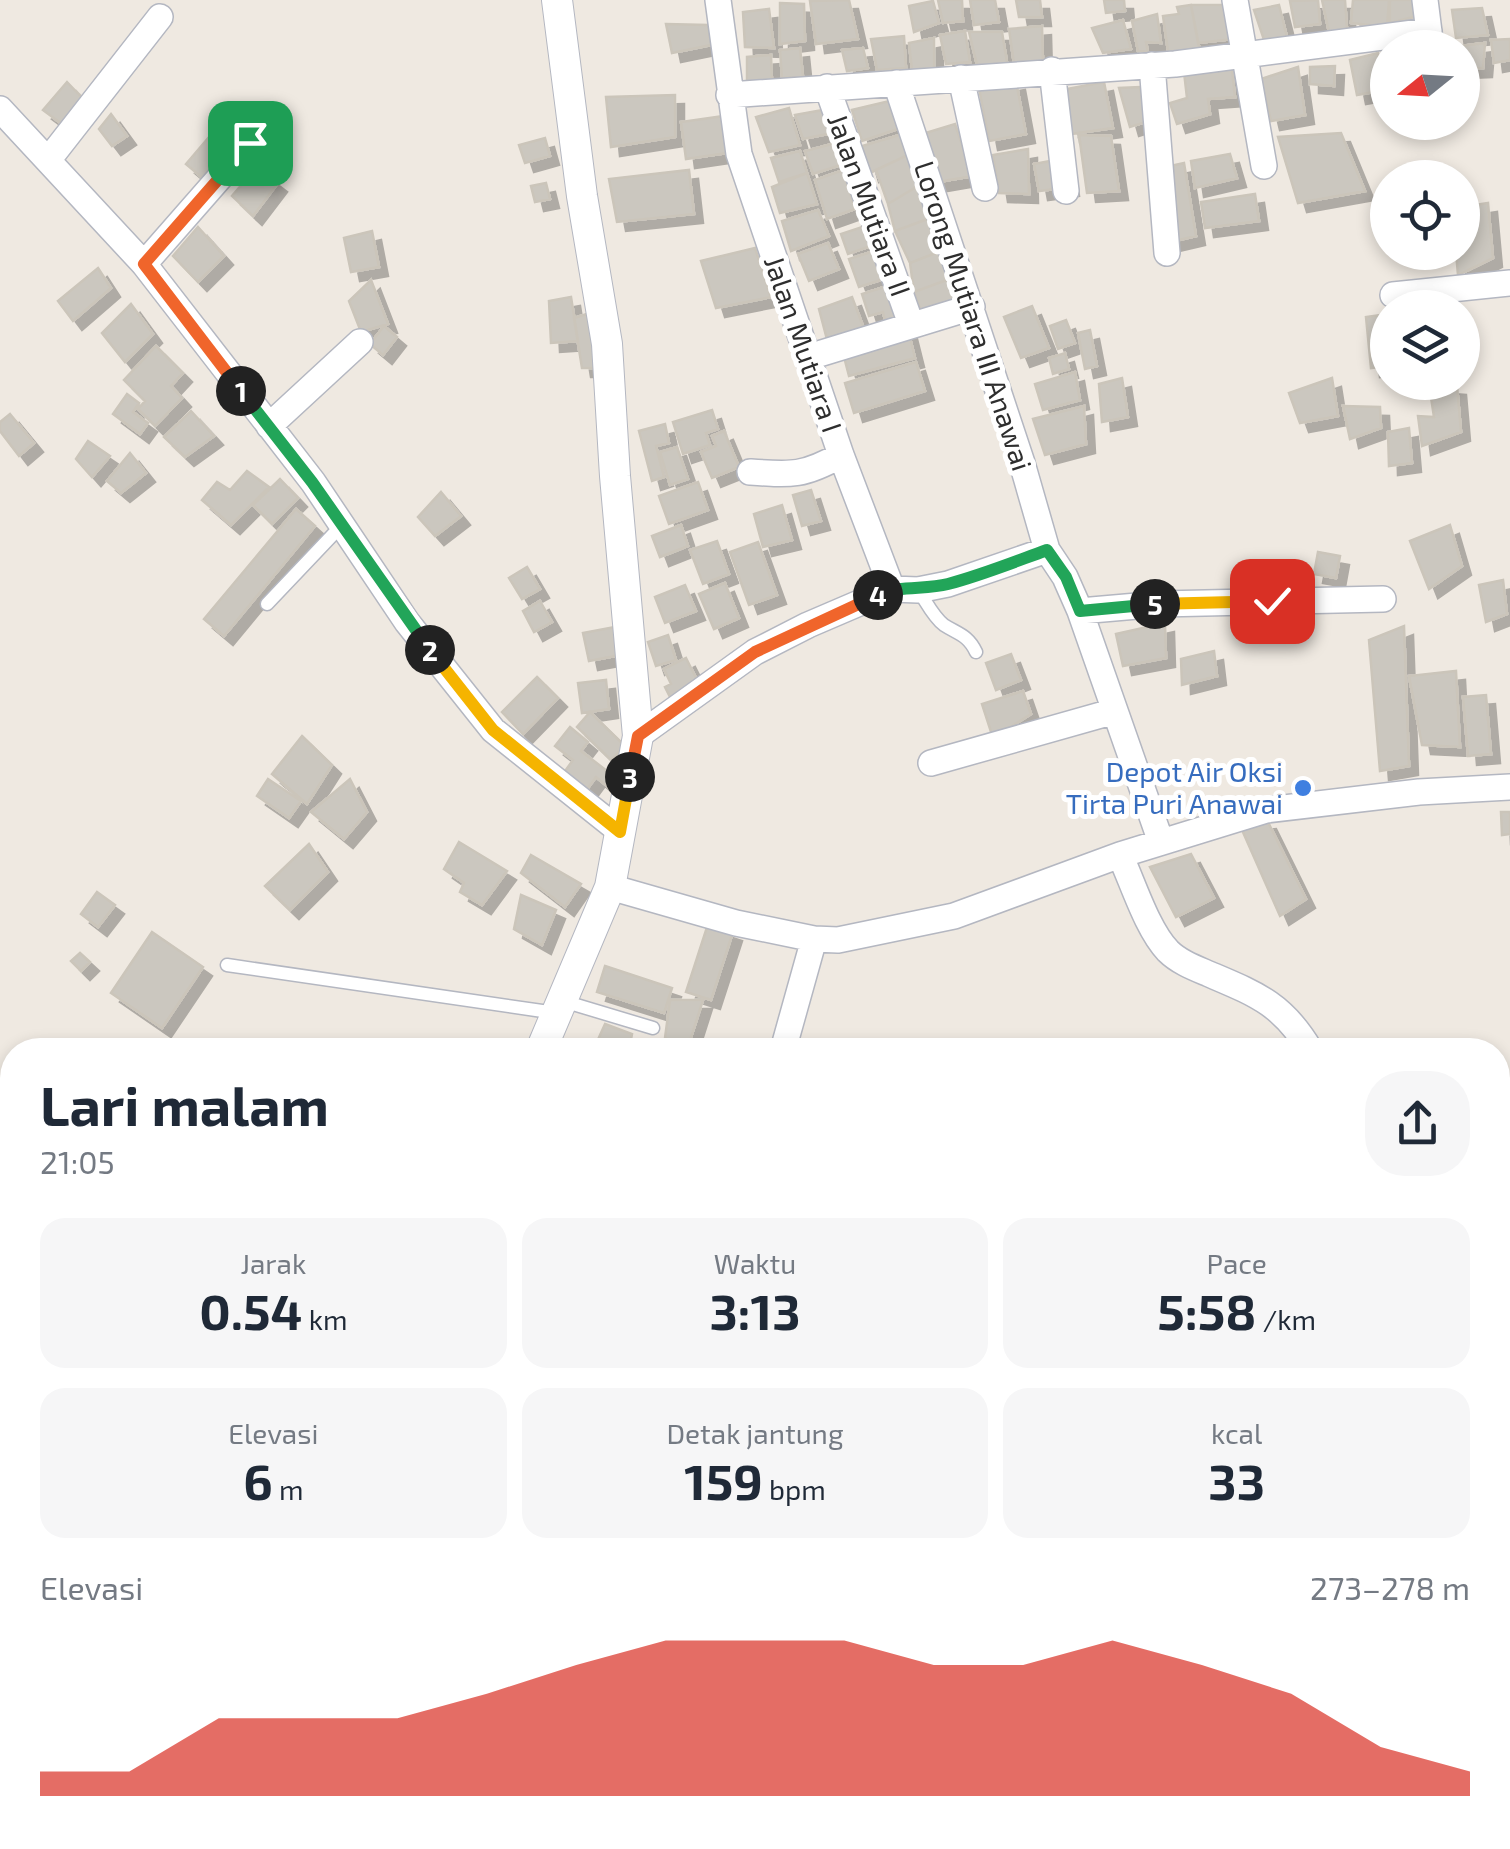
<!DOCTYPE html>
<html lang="id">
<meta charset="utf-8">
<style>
:root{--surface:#fff;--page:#f6f6f7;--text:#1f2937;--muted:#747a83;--accent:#d93025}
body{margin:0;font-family:"Exo 2",sans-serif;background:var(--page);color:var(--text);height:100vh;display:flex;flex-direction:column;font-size:38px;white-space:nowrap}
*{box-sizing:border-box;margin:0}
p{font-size:32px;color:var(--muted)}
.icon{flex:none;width:55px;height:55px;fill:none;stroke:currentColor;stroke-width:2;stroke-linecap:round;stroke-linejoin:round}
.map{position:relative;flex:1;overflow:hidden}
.panel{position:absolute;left:0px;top:1038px;width:1510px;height:812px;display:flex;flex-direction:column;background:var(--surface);border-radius:40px 40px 0 0;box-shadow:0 5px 15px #0003}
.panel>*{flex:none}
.needle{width:65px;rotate:252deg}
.fabs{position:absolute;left:1370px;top:30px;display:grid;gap:20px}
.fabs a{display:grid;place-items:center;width:110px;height:110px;border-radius:50%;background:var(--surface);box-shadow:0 5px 15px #0003;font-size:50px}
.pin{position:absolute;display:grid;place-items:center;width:85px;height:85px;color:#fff;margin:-42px;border-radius:20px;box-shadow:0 5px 15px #0006}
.km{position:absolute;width:50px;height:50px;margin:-25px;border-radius:50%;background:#222;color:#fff;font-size:28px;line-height:50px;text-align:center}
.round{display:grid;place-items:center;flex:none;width:105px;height:105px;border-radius:40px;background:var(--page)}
.headline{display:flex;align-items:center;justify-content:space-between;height:170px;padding:0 40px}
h1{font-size:55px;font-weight:700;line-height:75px}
.metrics{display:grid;grid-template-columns:repeat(3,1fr);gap:15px;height:170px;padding:10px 40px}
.metrics div{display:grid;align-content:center;border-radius:25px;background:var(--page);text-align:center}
.metrics b{font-size:50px;font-weight:700}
.metrics small{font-size:28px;font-weight:400}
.metrics p{font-size:28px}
.chart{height:280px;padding:20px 40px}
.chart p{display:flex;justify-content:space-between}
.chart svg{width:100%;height:180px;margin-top:10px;fill:var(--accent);opacity:.7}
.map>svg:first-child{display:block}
.building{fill:#cbc7bf;stroke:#cbc5ba;stroke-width:2.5;filter:url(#shadow)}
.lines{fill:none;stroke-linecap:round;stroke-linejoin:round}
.service-casing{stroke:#b4b7c1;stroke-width:15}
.minor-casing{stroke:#b4b7c1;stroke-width:28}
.tertiary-casing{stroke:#b4b7c1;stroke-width:32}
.service{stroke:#fff;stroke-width:12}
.minor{stroke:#fff;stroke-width:25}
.tertiary{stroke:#fff;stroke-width:30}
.split-1-casing{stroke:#fff;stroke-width:20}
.split-2-casing{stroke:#fff;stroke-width:20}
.split-3-casing{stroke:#fff;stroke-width:20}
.split-4-casing{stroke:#fff;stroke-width:20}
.split-5-casing{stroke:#fff;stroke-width:20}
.split-6-casing{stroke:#fff;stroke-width:20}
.split-1{stroke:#f0652b;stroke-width:12}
.split-2{stroke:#22a559;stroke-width:12}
.split-3{stroke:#f5b400;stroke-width:12}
.split-4{stroke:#f0652b;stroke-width:12}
.split-5{stroke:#22a559;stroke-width:12}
.split-6{stroke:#f5b400;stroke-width:12}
.shop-dot{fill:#3f7fe0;stroke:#fff;stroke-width:4}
.labels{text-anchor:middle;stroke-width:10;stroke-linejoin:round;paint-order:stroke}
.street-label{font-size:28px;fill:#2e2e2e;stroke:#fff}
.shop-label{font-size:28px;fill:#366cbe;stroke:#fff;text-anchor:end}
</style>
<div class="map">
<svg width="1510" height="1849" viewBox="0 0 1510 1849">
<defs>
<filter id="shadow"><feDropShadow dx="9" dy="9" stdDeviation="0" flood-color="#0004"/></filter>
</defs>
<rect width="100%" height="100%" fill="#efe9e1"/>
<path class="building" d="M849,0l9,39 -42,5 -6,-43z
M938,0h24l1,21 -20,2z
M970,0h25l4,22 -25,3z
M1016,0h24l2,17h-23z
M1104,0h20l1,11 -19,2z
M1318,0l2,24 -25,3 -5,-26z
M1322,0h23l2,29 -18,3z
M1353,0h36l-2,27 -36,-4z
M1390,0h29l2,15 -31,8z
M933,1l6,22 -25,9 -5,-26z
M780,3l24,1 1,37 -25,3z
M1191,5l9,46 -31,7 -6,-42 16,-2 -2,-7z
M1191,5h43v34l-36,4z
M1279,5l8,32 -23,3 -10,-30z
M1482,8l6,27 -32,3 -4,-28z
M769,9l5,39 -29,-1 -2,-35z
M1157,14l4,29 -15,-1 2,10 -10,-1 -6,-30z
M1123,20l8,29 -28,4 -11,-25z
M666,24l42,1 3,20 -39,8z
M1042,26l1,36 -29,2 -5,-35z
M965,31l5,31 -24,2 -6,-29z
M969,32h33l6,36 -30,1z
M904,36l2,32 -29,2 -6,-31z
M934,38v34l-22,-2 -3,-27z
M1510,39v21l-16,3 -3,-23z
M1485,43l-2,25 -21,1v-21l-9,-1z
M800,48l3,29 -21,1 -2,-28z
M863,48l5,20 -21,3 -5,-21z
M1378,53l7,37 -28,5 -7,-35z
M771,55l1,27 -25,4v-29z
M1231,62l4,35 -27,2 2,15 -33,10 -7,-21 17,-5 -3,-26z
M1335,66l-1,20 -24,-2v-17z
M1298,67l7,48 -34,6 -10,-42z
M1016,81l10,53 -37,7 -10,-53z
M67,82l20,21 -21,24 -23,-17z
M1104,82l9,46 -42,6 -9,-44z
M1140,87l6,35 -16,5 -11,-39z
M675,95v42l-64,10 -5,-50z
M898,99l6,28 -42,14 -10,-31z
M789,108l11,37 -31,7 -13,-35z
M823,110l9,23 -29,6 -8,-24z
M111,114l16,22 -15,10 -13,-17z
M724,116l10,36 -48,7 -5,-37z
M955,124l18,52 -35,6 -16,-48z
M906,133l6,20 -42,20 -8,-27z
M1341,133l24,58 -67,12 -20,-66z
M1079,135l32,1 8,55 -32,2z
M209,137l18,17 -22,26 -19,-16z
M545,138l5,18 -25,7 -6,-18z
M836,143l8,21 -31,10 -8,-23z
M1028,149l1,45 -30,-1 -6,-38z
M800,151l7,22 -28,9 -8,-24z
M912,153l11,30 -35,21 -12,-34z
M1230,154l7,24 -42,10 -4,-27z
M1066,158l4,29 -31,4 -5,-27z
M1184,163l12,73 -34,8 -10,-74z
M257,167l21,16 -25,33 -21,-20z
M689,170l5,44 -77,8 -8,-43z
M843,170l12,39 -28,10 -12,-39z
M807,173l10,31 -37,9 -8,-26z
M546,183l4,16 -15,3 -4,-16z
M923,183l10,34 -38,14 -7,-27z
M1255,194l4,27 -54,7 -4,-26z
M1488,203l5,55 -35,17 -2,-23h6v-45z
M818,210l11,26 -38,15 -9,-30z
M933,217l13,32 -36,14 -15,-32z
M865,226l6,20 -23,8 -7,-20z
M198,227l26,29 -26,26 -25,-26z
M372,231l7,36 -28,5 -7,-34z
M828,243l11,26 -30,12 -11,-27z
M755,248l16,49 -55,11 -15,-47z
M946,249l9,28 -41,15 -4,-29z
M877,250l10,28 -28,9 -10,-28z
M98,268l13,20 -38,33 -15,-20z
M955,277l8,32 -40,8 -9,-25z
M371,280l17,44 -27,8 -12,-31z
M887,286l19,33 -20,6 -3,-13 -14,4 -7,-22z
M571,297l7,44 -27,2 -2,-42z
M852,297l14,37 -37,13 -10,-38z
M131,304l22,30 -28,28 -23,-29z
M1032,306l17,42 -28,10 -17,-41z
M593,312l7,56h-18l-8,-50z
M1388,314v52l-17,2 -5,-51z
M1066,320l9,23 -17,6 -8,-23z
M384,326l13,11 -14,18 -13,-11z
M908,330l7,28 -66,18 -7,-27z
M1090,330l7,36 -12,3 -7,-36z
M156,346l27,27 -12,13 11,12 -27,28 -17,-17 7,-8 -21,-21z
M1065,353l4,16 -16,5 -4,-16z
M916,362l9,29 -71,22 -9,-30z
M1075,372l5,28 -37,10 -8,-26z
M1122,378l6,39 -26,5 -3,-38z
M1332,378l6,38 -38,7 -11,-30z
M1429,384l28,2 4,46 -39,14 -4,-30 16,1z
M127,394l12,9 -6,9 15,11 -8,11 -27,-20z
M1084,406l2,38 -41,11 -12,-36z
M1343,406l37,1 1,21 -31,11z
M712,410l6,19 -12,4 4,12 -27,9 -10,-32z
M191,411l23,25 -29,21 -21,-20z
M10,414l24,29 -15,13 -19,-25v-9z
M665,424l4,19 -13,3 8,31 -12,4 -13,-50z
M1409,428l3,35 -23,3 -1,-34z
M724,431l15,36 -27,11 -11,-26 15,-6 -4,-10z
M88,441l22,15 -18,21 -16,-18z
M677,447l11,32 -18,6 -10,-33z
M130,453l16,20 -25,20 -14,-12z
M247,471l22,16 -38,38 -29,-25 15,-18 13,8z
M280,479l18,19 -26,26 -19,-19z
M698,482l10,28 -39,14 -10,-28z
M811,490l10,31 -19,5 -9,-31z
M441,492l20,24 -26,20 -17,-19z
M782,505l10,35 -29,7 -9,-33z
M296,509l19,17 -91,110 -20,-17z
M681,525l7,21 -28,11 -8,-21z
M1450,525l12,41 -33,23 -19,-48z
M717,541l12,33 -26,10 -13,-34z
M758,542l19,53 -28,10 -19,-53z
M1318,552l22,4 -4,22 -22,-4z
M527,567l13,22 -18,10 -13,-21z
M1503,580l4,34 -21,8 -7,-37z
M725,583l14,35 -25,11 -15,-35z
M685,585l11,26 -31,12 -10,-26z
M540,601l12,21 -18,10 -11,-21z
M1165,623l1,35 -43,8 -7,-32z
M1404,626l5,140 -29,5 -11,-131z
M615,627l5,28 -31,6 -6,-28z
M668,635l8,25 -20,6 -8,-24z
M1214,651l3,25 -35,9 -1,-26z
M1011,654l10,26 -25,10 -10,-27z
M686,658l14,28 -28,15 -7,-14 6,-3 -7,-15z
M1456,671l4,76 -38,-2 -13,-69z
M537,677l21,21 -35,36 -21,-22z
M606,680l3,29 -27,4 -4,-30z
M1023,691l8,23 -38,24 -11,-34z
M1486,695l5,59 -23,2 -5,-59z
M590,712l35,34 -14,14 -34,-33z
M570,727l18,15 -7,9 39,30 -7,10 -17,-14 -11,15 -22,-18 10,-14 -18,-14z
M302,736l30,29 -25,39 -35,-30z
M268,779l33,22 -12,17 -32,-22z
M350,779l17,33 -23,27 -33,-27z
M1501,812h9v22l-8,1z
M1267,820l39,79 -26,17 -41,-93z
M459,842l48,29 -25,34 -22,-13 4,-9 -20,-14z
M309,844l19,28 -38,38 -25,-24z
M1191,854l23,44 -38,19 -26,-50z
M531,855l50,29 -16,23 -44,-34z
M97,892l18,13 -17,22 -17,-13z
M521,895l35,15 -14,35 -28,-16z
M708,924l25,8 -22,68 -25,-8z
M152,932l51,35 -41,61 -51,-35z
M80,953l10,9 -9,9 -10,-10z
M605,966l67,22 -8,25 -67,-21z
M670,1000h33l-16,50 -22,-12z
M605,1024l27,10 -3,16 -33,-6z
M1510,1401v24l-8,5 -4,-3v-17z
M1510,1520v25l-11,6 -1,-24z
M1498,1646l12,25 -12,5z
M0,1697l12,8 -12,25z
M1507,1717l3,22 -9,6 -3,-21z
M1503,1758l7,8v16l-11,6 -1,-26z
M1510,1824v25h-7l-9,-11z
M95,1838h36l9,11h-42l-6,-9z
M369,1838h10l7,11 -38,-1z
M1380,1838h56l-16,11h-42l-4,-7z"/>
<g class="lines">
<defs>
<path id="service" d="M918,590c8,11 15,27 26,35 14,9 24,10 32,27
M267,604l75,-79
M227,965l329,48
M563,1001l90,27"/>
<path id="minor" d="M718,0l21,154 102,301 51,134
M1235,0l29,166
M1425,0l6,48
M1152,65l15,188
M1052,70l14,121
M961,78l24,110
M896,83l126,380 25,87 18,27 15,34 81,231
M827,87l84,237
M729,95l446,-31 254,-33
M0,109l144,155 169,218 94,140 86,108 128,102
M49,159l111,-142
M144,264l106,-121
M1393,295l117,-12
M809,357l163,-50
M269,426l91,-84
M750,472c42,3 54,4 91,-17
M1080,611l80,-7 223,-5
M638,736l117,-84 53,-27 84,-36 26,1 30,-6 99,-34
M931,763l184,-52
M1120,855c13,28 27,74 48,96 11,11 27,17 41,23 47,20 74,30 101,76
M610,887l126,36 78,16 24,1 116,-24 166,-61 146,-45 153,-18 91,-5
M783,1050l31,-111
M1498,1191l12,-8
M1498,1315l12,-8
M1498,1358l12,19
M1498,1481l12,20
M1498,1697l12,-8
M1498,1814l12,-8
M139,1838l10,11
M488,1838l11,11
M657,1838l8,11
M748,1838l-1,9 22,2
M989,1838v11
M293,1849l18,-11
M846,1849l2,-11
M1447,1849l16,-11"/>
<path id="tertiary" d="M541,1050l69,-163 28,-151 -23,-260 -8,-132 -25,-148 -25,-196
M0,1834l12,-15"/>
</defs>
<use href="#service" class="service-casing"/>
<use href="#minor" class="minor-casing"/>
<use href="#tertiary" class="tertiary-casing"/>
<use href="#service" class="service"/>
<use href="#minor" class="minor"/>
<use href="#tertiary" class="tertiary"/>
</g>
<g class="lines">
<defs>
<path id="split-1" d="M241,391l-97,-127 106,-121"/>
<path id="split-2" d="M241,391l71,91 118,168"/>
<path id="split-3" d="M430,650l63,80 127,102 10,-55"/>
<path id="split-4" d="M630,777l8,-41 117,-84 123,-57"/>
<path id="split-5" d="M878,595c22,-10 47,-5 70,-11 34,-9 66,-22 99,-34l19,27 14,34 75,-7"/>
<path id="split-6" d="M1155,604l117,-3"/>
</defs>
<use href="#split-1" class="split-1-casing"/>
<use href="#split-2" class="split-2-casing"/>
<use href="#split-3" class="split-3-casing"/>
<use href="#split-4" class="split-4-casing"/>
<use href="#split-5" class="split-5-casing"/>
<use href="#split-6" class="split-6-casing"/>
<use href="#split-1" class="split-1"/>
<use href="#split-2" class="split-2"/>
<use href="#split-3" class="split-3"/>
<use href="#split-4" class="split-4"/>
<use href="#split-5" class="split-5"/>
<use href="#split-6" class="split-6"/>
</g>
<circle class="shop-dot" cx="1303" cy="788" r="10"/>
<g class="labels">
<g class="street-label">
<text transform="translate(869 205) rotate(70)" y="10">Jalan Mutiara II</text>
<text transform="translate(973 316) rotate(72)" y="10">Lorong Mutiara III Anawai</text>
<text transform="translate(803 344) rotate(71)" y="10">Jalan Mutiara I</text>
</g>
<g class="shop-label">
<text x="1283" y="782">Depot Air Oksi<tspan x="1283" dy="32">Tirta Puri Anawai</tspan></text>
</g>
</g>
</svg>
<div class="fabs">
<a><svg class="needle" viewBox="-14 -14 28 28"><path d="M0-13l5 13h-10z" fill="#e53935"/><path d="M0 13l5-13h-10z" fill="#747a83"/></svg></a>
<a><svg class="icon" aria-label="locate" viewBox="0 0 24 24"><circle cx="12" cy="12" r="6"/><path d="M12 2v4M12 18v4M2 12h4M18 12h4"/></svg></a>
<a><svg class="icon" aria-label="layers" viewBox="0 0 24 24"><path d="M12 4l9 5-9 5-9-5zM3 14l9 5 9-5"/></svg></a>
</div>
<div class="pin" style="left:250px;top:143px;background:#1e9e55"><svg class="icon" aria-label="arrive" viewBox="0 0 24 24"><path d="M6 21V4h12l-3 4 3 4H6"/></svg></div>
<div class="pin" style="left:1272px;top:601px;background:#d93025"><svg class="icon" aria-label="check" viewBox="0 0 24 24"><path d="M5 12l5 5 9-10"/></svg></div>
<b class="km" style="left:241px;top:391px">1</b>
<b class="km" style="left:430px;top:650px">2</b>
<b class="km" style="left:630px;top:777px">3</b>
<b class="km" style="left:878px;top:595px">4</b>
<b class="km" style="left:1155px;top:604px">5</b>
<section class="panel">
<div class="headline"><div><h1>Lari malam</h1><p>21:05</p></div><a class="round"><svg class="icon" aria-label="share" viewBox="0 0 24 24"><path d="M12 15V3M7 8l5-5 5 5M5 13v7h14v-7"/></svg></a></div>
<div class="metrics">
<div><p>Jarak</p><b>0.54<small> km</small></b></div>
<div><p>Waktu</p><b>3:13</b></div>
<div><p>Pace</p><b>5:58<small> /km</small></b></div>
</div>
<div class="metrics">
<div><p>Elevasi</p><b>6<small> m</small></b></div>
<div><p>Detak jantung</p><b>159<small> bpm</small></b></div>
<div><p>kcal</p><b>33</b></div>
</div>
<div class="chart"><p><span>Elevasi</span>273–278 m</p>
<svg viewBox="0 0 160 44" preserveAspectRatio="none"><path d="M0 44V38L10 38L20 25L30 25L40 25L50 19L60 12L70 6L80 6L90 6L100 12L110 12L120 6L130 12L140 19L150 32L160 38V44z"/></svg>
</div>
</section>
</div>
